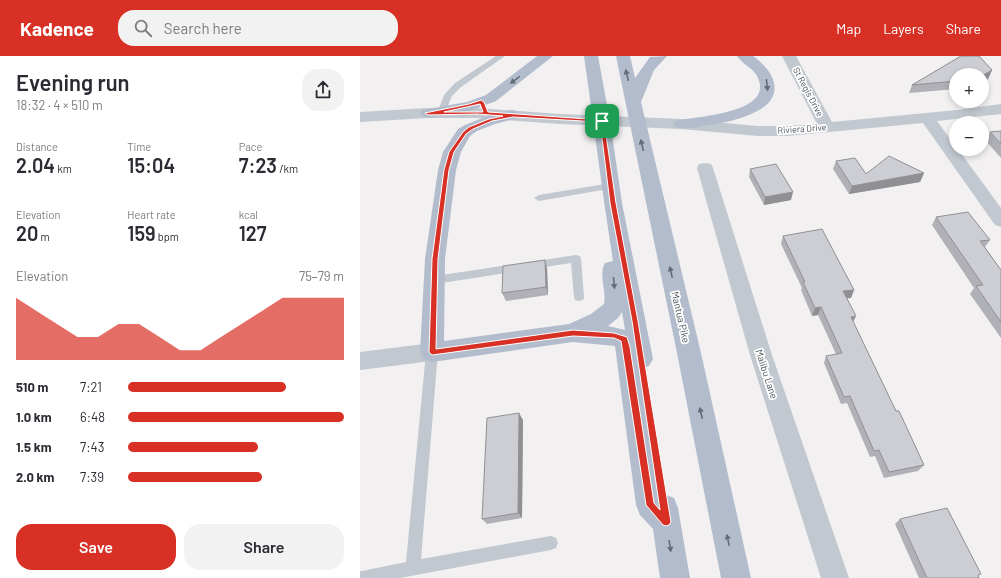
<!DOCTYPE html>
<meta charset="utf-8">
<style>
:root{--surface:#fff;--page:#f2f2f3;--text:#2b2b33;--muted:#7c7c81;--accent:#d93025}
body{margin:0;font-family:Barlow,sans-serif;background:var(--page);color:var(--text);height:100vh;display:flex;flex-direction:column;font-size:15px;white-space:nowrap}
*{box-sizing:border-box;margin:0}
p{font-size:13px;color:var(--muted)}
.icon{flex:none;width:22px;height:22px;fill:none;stroke:currentColor;stroke-width:2;stroke-linecap:round;stroke-linejoin:round}
.map{position:relative;flex:1;overflow:hidden}
.sheet{display:flex;flex-direction:column;background:var(--surface);width:360px}
.sheet>*{flex:none}
.buttons{position:absolute;left:589px;top:12px;display:grid;gap:8px}
.buttons a{display:grid;place-items:center;width:40px;height:40px;border-radius:50%;background:var(--surface);box-shadow:0 2px 6px #0003;font-size:20px}
.pin{position:absolute;display:grid;place-items:center;width:34px;height:34px;color:#fff;margin:-17px;border-radius:8px;box-shadow:0 2px 6px #0006}
.round{display:grid;place-items:center;flex:none;width:42px;height:42px;border-radius:16px;background:var(--page)}
.headline{display:flex;align-items:center;justify-content:space-between;height:68px;padding:0 16px}
h1{font-size:22px;font-weight:600;line-height:30px}
.figures{display:grid;grid-template-columns:repeat(3,1fr);gap:6px;height:68px;padding:4px 16px}
.figures div{display:grid;align-content:center}
.figures b{font-size:20px;font-weight:600}
.figures small{font-size:11px;font-weight:400}
.figures p{font-size:11px}
.chart{height:112px;padding:8px 16px}
.chart p{display:flex;justify-content:space-between}
.chart svg{width:100%;height:72px;margin-top:4px;fill:var(--accent);opacity:.7}
.action{display:flex;gap:8px;margin-top:auto;padding:8px 16px}
.action a{flex:1;height:46px;border-radius:16px;background:var(--accent);color:#fff;font-size:16px;font-weight:600;line-height:46px;text-align:center}
.action a+a{background:var(--page);color:var(--text)}
ul{padding:0 16px;list-style:none;font-size:13px}
li{display:grid;grid-template-columns:64px 48px 1fr;align-items:center;height:30px}
li i{height:10px;border-radius:5px;background:var(--accent)}
header{display:flex;align-items:center;gap:24px;box-sizing:border-box;height:56px;padding:0 20px;background:var(--accent);color:#fff}
header strong{font-size:19px}
nav{display:flex;gap:22px;margin-inline-start:auto;font-size:14px}
.search{width:280px;height:36px;background:var(--page);display:flex;align-items:center;gap:10px;box-sizing:border-box;padding:0 14px;border-radius:16px;color:var(--muted);font-size:15px}
main{display:flex;flex:1;min-height:0}
.map>svg:first-child{display:block}
.lines{fill:none;stroke-linecap:round;stroke-linejoin:round}
.service{fill:#c2c8d0;fill-rule:evenodd}
.minor{fill:#c2c8d0;fill-rule:evenodd}
.tertiary{fill:#c2c8d0;fill-rule:evenodd}
.primary{fill:#b2bccc;fill-rule:evenodd}
.wall{fill:#b0b1b6}
.shaded-wall{fill:#909094}
.building{fill:#cdced4;stroke:#909094}
.oneway{fill:#636c77}
.route{fill:#d93025;stroke:#fff;fill-rule:evenodd}
.labels{text-anchor:middle;stroke-width:3.5;stroke-linejoin:round;paint-order:stroke}
.far-street-label{font-size:9px;fill:#49515b;stroke:#fff}
.street-label{font-size:10px;fill:#49515b;stroke:#fff}
</style>
<header>
<strong>Kadence</strong>
<div class="search"><svg class="icon" aria-label="search" viewBox="0 0 24 24"><circle cx="10" cy="10" r="6"/><path d="M15 15l6 6"/></svg>Search here</div>
<nav><a>Map</a><a>Layers</a><a>Share</a></nav>
</header>
<main>
<section class="sheet">
<div class="headline"><div><h1>Evening run</h1><p>18:32 · 4 × 510 m</p></div><a class="round"><svg class="icon" aria-label="share" viewBox="0 0 24 24"><path d="M12 15V3M7 8l5-5 5 5M5 13v7h14v-7"/></svg></a></div>
<div class="figures">
<div><p>Distance</p><b>2.04<small> km</small></b></div>
<div><p>Time</p><b>15:04</b></div>
<div><p>Pace</p><b>7:23<small> /km</small></b></div>
</div>
<div class="figures">
<div><p>Elevation</p><b>20<small> m</small></b></div>
<div><p>Heart rate</p><b>159<small> bpm</small></b></div>
<div><p>kcal</p><b>127</b></div>
</div>
<div class="chart"><p><span>Elevation</span>75–79 m</p>
<svg viewBox="0 0 160 44" preserveAspectRatio="none"><path d="M0 44V6L10 14L20 22L30 30L40 30L50 22L60 22L70 30L80 38L90 38L100 30L110 22L120 14L130 6L140 6L150 6L160 6V44z"/></svg>
</div>
<ul>
<li><b>510 m</b>7:21<i style="width:73%"></i></li>
<li><b>1.0 km</b>6:48<i style="width:100%"></i></li>
<li><b>1.5 km</b>7:43<i style="width:60%"></i></li>
<li><b>2.0 km</b>7:39<i style="width:62%"></i></li>
</ul>
<div class="action"><a>Save</a><a>Share</a></div>
</section>
<div class="map">
<svg width="641" height="522" viewBox="0 0 641 522">
<rect width="100%" height="100%" fill="#f2f0f0"/>
<g class="lines">
<path class="service" d="M136,0h9l-44,31 -9,9 -7,17h-6l-1,-2 6,-16 11,-12z
M251,127l3,1 2,2 -2,2 -75,13 -5,-3 5,-3z
M216,199l4,1 1,3 3,38 -1,3 -4,1 -4,-1 -1,-3 -3,-34 -136,21 -4,-1 -1,-3 1,-3 4,-1z
M72,291l4,2 2,3 -17,207 130,-23 5,2 2,5 -2,5 -5,2 -151,28h-40v-7h2l44,-9 20,-210 2,-3z"/>
<path class="minor" d="M422,0h14l36,66 125,-12 44,-6v10l-64,7 19,26v2h2l43,59v19l-6,-2 -72,-102 -136,13h-29l-77,-7 -5,-2 -3,-3 3,-3 5,-2 77,7h29l30,-2z
M345,107l6,1 2,4 59,187 77,223h-28l-71,-223 -53,-187 2,-4z
M72,287l8,2 3,7 -3,7 -8,2 -72,9v-18z"/>
<path class="tertiary" d="M68,52h49l83,6 121,5 6,2 2,3 -2,3 -6,2 -121,-5 -83,-6h-49l-68,4v-10z"/>
<path class="primary" d="M177,0h16l-57,45 -26,10 -42,7 -6,-2 -2,-3 2,-3 45,-8 19,-7z
M224,0h14l12,65 12,82 31,156 -4,7 -7,3 20,126 2,-1 10,4 4,10 12,70h-30l-7,-49 -13,-14 -4,-10 -21,-159 -42,-4 -141,20 -8,-3 -4,-7 5,-93 13,-89 5,-18 15,-23 7,-4 25,-10 22,-5 6,2 2,3 -2,3 -23,6 -18,7 -7,5 -9,16 -5,18 -11,89 -1,82 125,-17 22,-10 13,-10c3,-13 -6,-29 1,-41l8,-2c-11,-68 -19,-137 -29,-205zM262,256l3,18 -17,-4 10,-8z
M256,0h14l5,22 15,-21 17,-1 -13,14 -13,32 60,251 50,225h-30l-44,-225z
M377,0h16c26,19 32,44 -2,58 -13,6 -28,9 -42,11 -11,2 -23,5 -34,2l-2,-3 2,-3c19,-5 99,-7 83,-43 -4,-10 -15,-13 -21,-22z"/>
</g>
<path class="wall" d="M601,0h18l13,14 -4,9 -6,3v-7h-26v14l-47,4 3,-8z
M641,75v27l-15,-17 4,-9z
M476,105l30,13 58,-1 -4,9 -71,12 -16,-25z
M390,113l41,31 -27,5 -15,-28z
M576,161l54,23 -5,7 16,23v68l-31,-44 4,-6 -42,-63z
M423,180l71,54 -3,8h-4l6,24 43,89 28,54 -6,6 -34,7 -9,-22 -5,1 -23,-54 -6,1 -17,-41 2,-7 10,-2 -18,-39 -6,1 -11,-26 1,-2 -21,-44z
M187,212l1,27 -42,6 -4,-8z
M163,364l-1,98 -35,6 -5,-5z
M540,463l78,57 1,2h-60l-24,-54z"/>
<path class="shaded-wall" d="M632,14l-4,9 -6,3v-6z
M564,117l-4,9 -71,12 3,-8z
M433,136l-2,8 -27,5 1,-8z
M185,204l2,8 1,27 -2,-8z
M494,234l-3,8 -11,1 3,-8z
M461,251l-3,8 -6,1 3,-8z
M496,260l-4,8 -1,-7z
M159,357l4,7 -1,98 -4,-5z"/>
<path class="building" d="M601,0h18l13,14 -10,6v-1h-26v6l-44,4z
M641,75v13l-11,-12z
M529,100l35,17 -72,13 -16,-25 19,-3 11,16z
M416,108l17,28 -28,5 -15,-28z
M608,156l22,28 -10,1 21,29v52l-25,-36 7,-1 -47,-68z
M462,173l32,61 -11,1 13,25 -5,1 45,94h3l25,54 -35,7 -10,-22 -5,1 -24,-55 -6,1 -18,-41 16,-3 -21,-46 -6,1 -12,-26h2l-22,-46z
M185,204l1,27 -44,6 1,-27z
M159,357l-1,100 -36,6 5,-101z
M587,452l34,66 -3,1 1,3h-52l-27,-59z"/>
<defs><path id="oneway-solid" d="M-6-.8H1V-3.2L6.5 0L1 3.2V.8H-6Z"/></defs>
<g class="oneway">
<use href="#oneway-solid" transform="translate(267 19) rotate(-104)"/>
<use href="#oneway-solid" transform="translate(155 24) rotate(144)"/>
<use href="#oneway-solid" transform="translate(407 29) rotate(84)"/>
<use href="#oneway-solid" transform="translate(282 89) rotate(-103)"/>
<use href="#oneway-solid" transform="translate(311 216) rotate(-103)"/>
<use href="#oneway-solid" transform="translate(254 227) rotate(85)"/>
<use href="#oneway-solid" transform="translate(341 357) rotate(-102)"/>
<use href="#oneway-solid" transform="translate(368 484) rotate(-102)"/>
<use href="#oneway-solid" transform="translate(310 490) rotate(81)"/>
</g>
<path class="route" d="M121,44l3,2 4,10 114,8 2,1 12,82 22,118 33,201 -2,3 -3,1 -3,-1 -17,-20 -25,-164 -7,-3 -41,-2 -141,19 -3,-3 3,-93 12,-89 5,-18 14,-20 6,-5 20,-8 14,-3 -26,-2 -49,1 -3,-2 44,-9zM120,48l3,8h-39zM153,61l87,5 10,81 22,118 28,189 -6,-7 -24,-156 -3,-10 -13,-4 -41,-3 -137,19 2,-90 11,-89 5,-18 12,-18 7,-5 19,-8z"/>
<g class="labels">
<g class="far-street-label">
<text transform="translate(448 36) rotate(62)" y="3">St Regis Drive</text>
<text transform="translate(442 73) rotate(-4)" y="3">Riviera Drive</text>
</g>
<g class="street-label">
<text transform="translate(321 261) rotate(77)" y="4">Mantua Pike</text>
<text transform="translate(407 318) rotate(72)" y="4">Malibu Lane</text>
</g>
</g>
</svg>
<div class="buttons">
<a>+</a>
<a>−</a>
</div>
<div class="pin" style="left:242px;top:65px;background:#1e9e55"><svg class="icon" aria-label="arrive" viewBox="0 0 24 24"><path d="M6 21V4h12l-3 4 3 4H6"/></svg></div>
</div>
</main>
